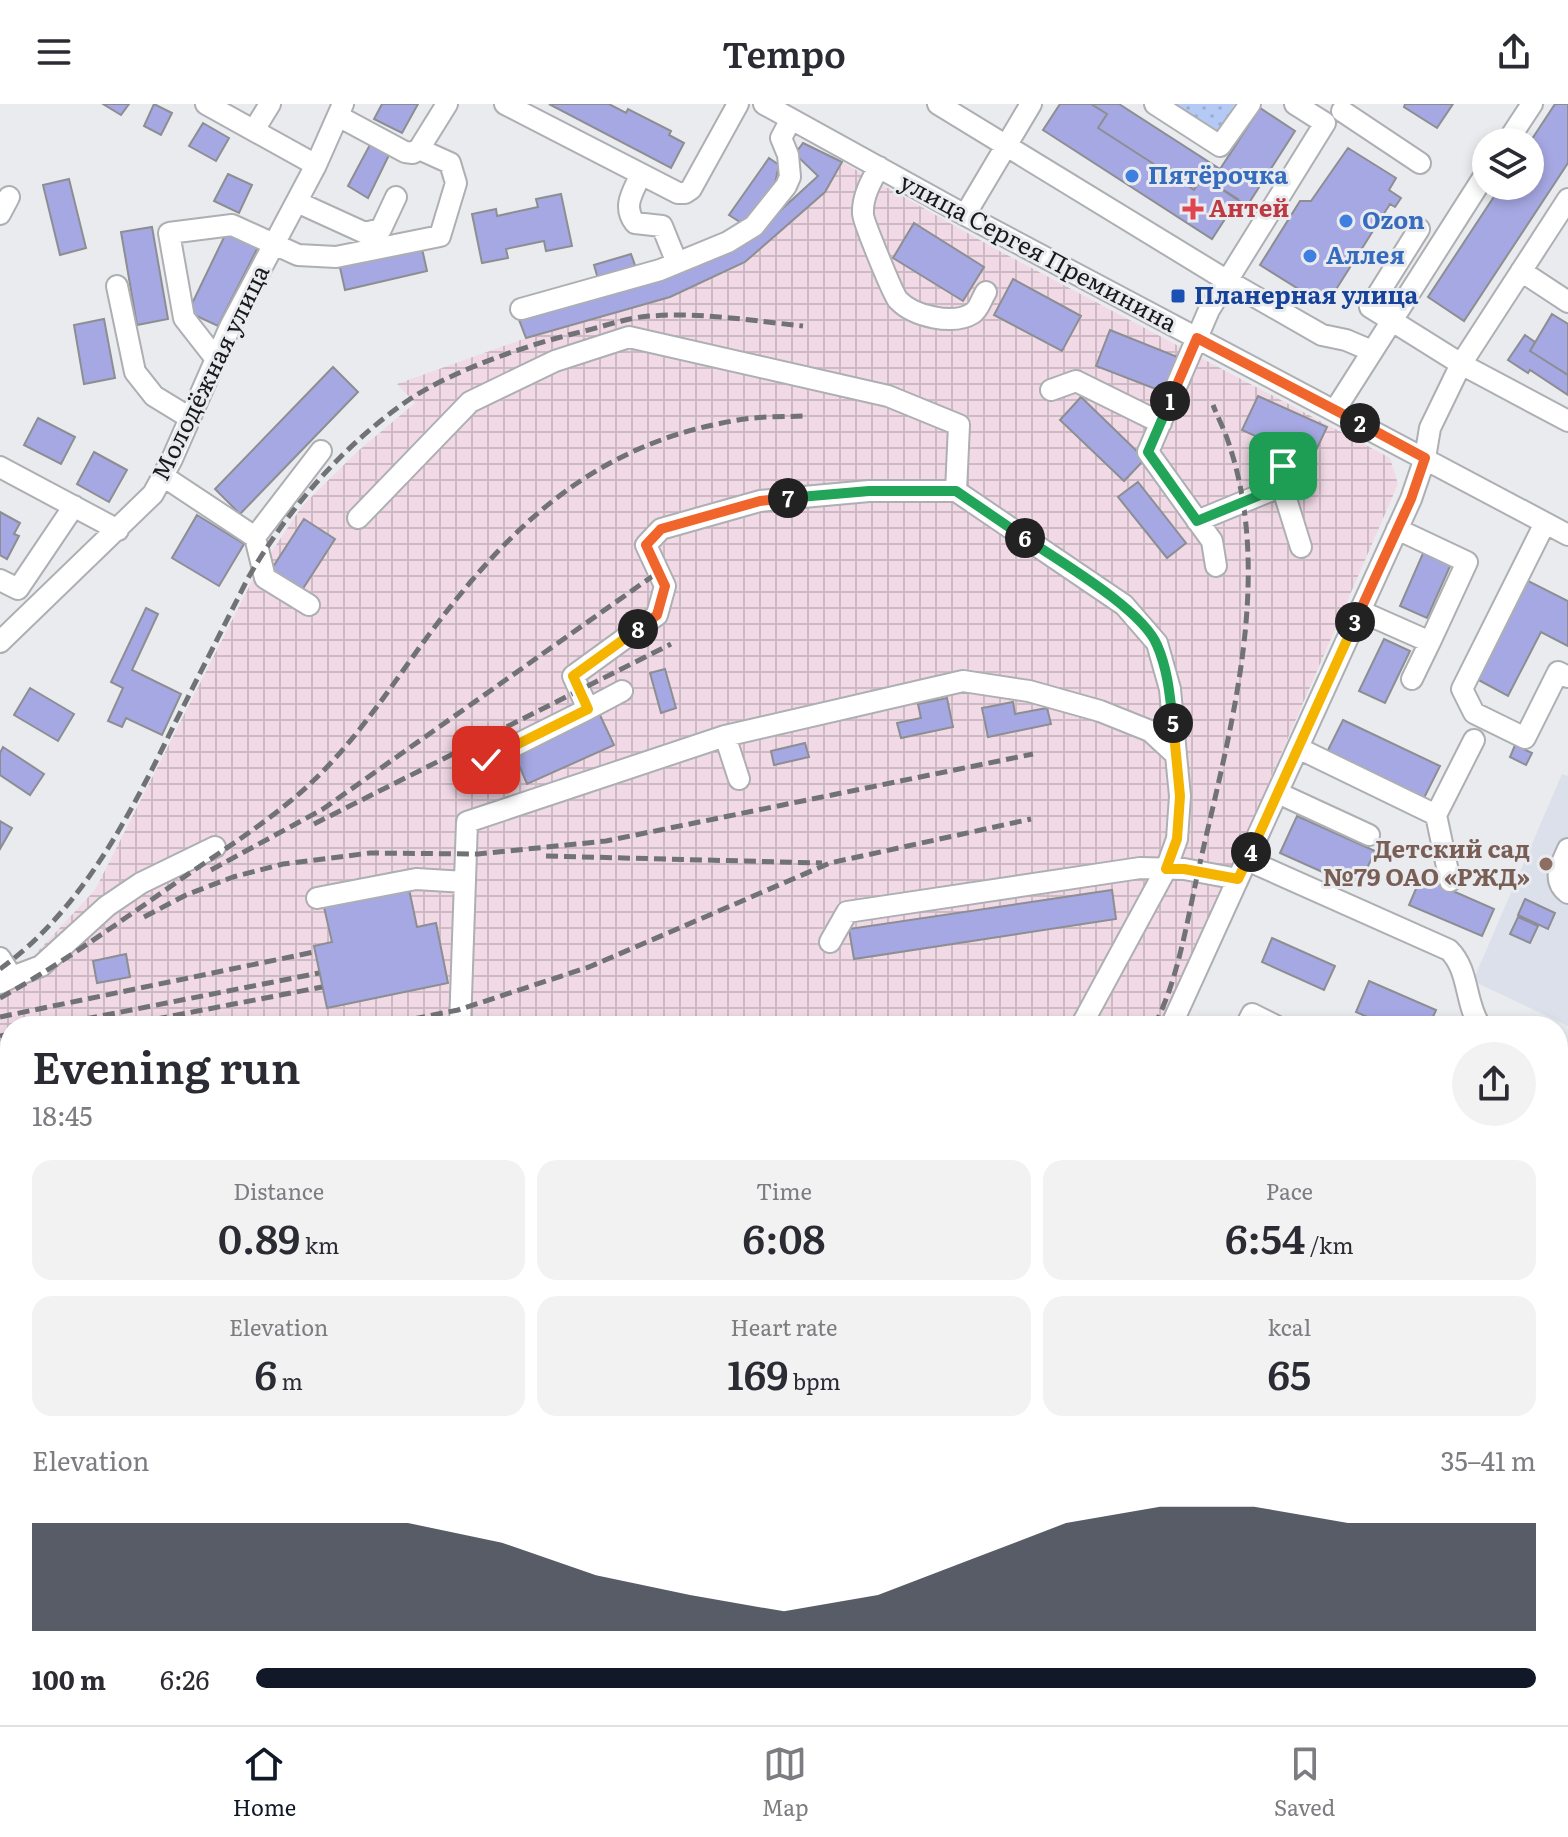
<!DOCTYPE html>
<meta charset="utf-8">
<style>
:root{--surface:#fff;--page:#f2f2f3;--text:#2b2b33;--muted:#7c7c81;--line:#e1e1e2;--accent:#111827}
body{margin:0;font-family:Literata,serif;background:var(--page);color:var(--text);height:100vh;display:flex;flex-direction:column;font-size:30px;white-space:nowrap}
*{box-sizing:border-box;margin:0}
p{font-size:26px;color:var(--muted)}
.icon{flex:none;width:44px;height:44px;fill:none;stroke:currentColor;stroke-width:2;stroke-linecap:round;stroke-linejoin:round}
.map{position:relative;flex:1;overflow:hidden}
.side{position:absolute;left:0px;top:912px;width:1568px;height:710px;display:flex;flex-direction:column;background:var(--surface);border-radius:32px 32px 0 0;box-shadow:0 4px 12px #0003}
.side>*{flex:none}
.buttons{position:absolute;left:1472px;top:24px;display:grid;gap:16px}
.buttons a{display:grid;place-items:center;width:72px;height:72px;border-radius:50%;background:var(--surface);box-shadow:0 4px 12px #0003;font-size:40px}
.pin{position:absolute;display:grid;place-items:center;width:68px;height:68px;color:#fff;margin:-34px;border-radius:16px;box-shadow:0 4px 12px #0006}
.km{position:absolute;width:40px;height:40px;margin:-20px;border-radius:50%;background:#222;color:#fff;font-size:22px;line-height:40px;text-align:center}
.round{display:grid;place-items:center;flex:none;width:84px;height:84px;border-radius:42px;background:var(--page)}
.overview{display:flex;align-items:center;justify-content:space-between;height:136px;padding:0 32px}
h1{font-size:44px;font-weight:600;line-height:60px}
.metrics{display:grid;grid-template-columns:repeat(3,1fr);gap:12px;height:136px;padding:8px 32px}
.metrics div{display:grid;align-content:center;border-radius:20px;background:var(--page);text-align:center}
.metrics b{font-size:40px;font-weight:600}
.metrics small{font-size:22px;font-weight:400}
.metrics p{font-size:22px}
.chart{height:224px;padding:16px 32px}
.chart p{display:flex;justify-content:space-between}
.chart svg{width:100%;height:144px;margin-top:8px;fill:var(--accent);opacity:.7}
ul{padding:0 32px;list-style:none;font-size:26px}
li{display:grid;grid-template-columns:128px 96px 1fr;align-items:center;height:60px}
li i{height:20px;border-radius:10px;background:var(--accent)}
header{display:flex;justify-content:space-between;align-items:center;height:104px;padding:0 32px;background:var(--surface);font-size:36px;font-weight:600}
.menu{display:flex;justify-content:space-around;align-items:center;height:112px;border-top:2px solid var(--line);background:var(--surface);font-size:22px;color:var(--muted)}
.menu a{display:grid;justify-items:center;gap:4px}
.menu .current{color:var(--accent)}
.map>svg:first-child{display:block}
.built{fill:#dbe0eb}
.industrial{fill:url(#industrial-grid)}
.green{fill:url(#green-dots)}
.building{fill:#a6a8e3;stroke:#8d8e92;stroke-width:2}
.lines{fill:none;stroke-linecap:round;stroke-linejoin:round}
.minor-casing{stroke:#adafb3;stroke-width:24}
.major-casing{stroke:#adafb3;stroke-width:30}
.minor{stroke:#fff;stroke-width:20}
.major{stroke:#fff;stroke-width:26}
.rail{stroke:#717275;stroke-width:5;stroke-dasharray:12 6;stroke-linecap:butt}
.split-1-casing{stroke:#fff;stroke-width:16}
.split-2-casing{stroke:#fff;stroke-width:16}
.split-3-casing{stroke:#fff;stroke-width:16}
.split-4-casing{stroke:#fff;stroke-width:16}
.split-5-casing{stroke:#fff;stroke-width:16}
.split-6-casing{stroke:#fff;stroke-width:16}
.split-7-casing{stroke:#fff;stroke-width:16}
.split-8-casing{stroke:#fff;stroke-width:16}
.split-9-casing{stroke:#fff;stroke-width:16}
.split-1{stroke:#22a559;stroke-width:10}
.split-2{stroke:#f0652b;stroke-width:10}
.split-3{stroke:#f0652b;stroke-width:10}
.split-4{stroke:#f5b400;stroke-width:10}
.split-5{stroke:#f5b400;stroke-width:10}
.split-6{stroke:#22a559;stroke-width:10}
.split-7{stroke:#22a559;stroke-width:10}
.split-8{stroke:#f0652b;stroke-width:10}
.split-9{stroke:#f5b400;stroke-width:10}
.shop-dot{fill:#3f7fe0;stroke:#e9ebef;stroke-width:3}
.health-dot{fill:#e0444e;stroke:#e9ebef;stroke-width:3}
.transit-dot{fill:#1a4fb4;stroke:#e9ebef;stroke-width:3}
.education-dot{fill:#8d6e63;stroke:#e9ebef;stroke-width:3}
.labels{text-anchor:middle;stroke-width:6;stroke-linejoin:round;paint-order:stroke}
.shop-label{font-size:24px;font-weight:bold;fill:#366cbe;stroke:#e9ebef;text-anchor:start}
.health-label{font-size:24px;font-weight:bold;fill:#be3a42;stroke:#e9ebef;text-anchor:start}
.street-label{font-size:24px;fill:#191a1c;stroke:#e9ebef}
.transit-label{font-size:24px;font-weight:bold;fill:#164399;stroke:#e9ebef;text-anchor:start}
.education-label{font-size:24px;font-weight:bold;fill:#785e54;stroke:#e9ebef;text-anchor:end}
</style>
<header><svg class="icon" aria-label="menu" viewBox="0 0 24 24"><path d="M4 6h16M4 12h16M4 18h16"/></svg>Tempo<svg class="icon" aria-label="share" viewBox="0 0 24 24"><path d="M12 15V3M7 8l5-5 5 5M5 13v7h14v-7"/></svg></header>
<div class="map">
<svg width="1568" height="1621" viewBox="0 0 1568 1621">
<defs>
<pattern id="industrial-grid" width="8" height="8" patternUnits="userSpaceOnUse" patternTransform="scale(2)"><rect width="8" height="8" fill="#f1dae6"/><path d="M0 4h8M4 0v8" fill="none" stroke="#cebac5"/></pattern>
<pattern id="green-dots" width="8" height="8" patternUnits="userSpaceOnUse" patternTransform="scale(2)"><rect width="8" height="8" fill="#b4caf5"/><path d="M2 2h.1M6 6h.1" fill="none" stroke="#9aadd1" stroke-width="1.8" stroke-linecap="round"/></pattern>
</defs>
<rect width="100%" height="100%" fill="#e9ebef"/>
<path class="built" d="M1562,670l6,2v250l-95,-45z"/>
<path class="industrial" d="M842,58l152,86 396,210 8,26 -205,473 -33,69h-1150v431l-10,-5v-460l95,-102 157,-309 51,-76 55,-54 57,-48 -18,-19 129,-46 144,-41 75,-34 80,-71z
M1568,1415v67l-10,8v-68z
M532,1612h874l-11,9h-850z"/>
<path class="green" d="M1171,0h64l-19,29z
M1568,1556v65h-79l11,-9h58v-47z"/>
<path class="building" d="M103,0h26l-8,11z
M154,0l18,9 -11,22 -17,-9z
M382,0h36l-16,29 -28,-14z
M549,0h60l17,9 2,-4 43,22 -2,4 15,8 -13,25z
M1060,0h31l16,10 -9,14 96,62 9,-13 35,22 -26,40 -169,-109z
M1091,0h28l101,65 40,-61 35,23 -48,75 -44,-29 -9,13 -96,-62 9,-14z
M1405,0h48l-16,24 -33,-21z
M1555,0h13v59l-104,158 -36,-24 73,-111h29v-44z
M203,19l26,15 -13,23 -27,-15z
M373,35l19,10 -24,49 -20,-12z
M803,39l39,19 -17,30 -80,70 -75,35 -144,41 -8,-21 240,-86 60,-55 -23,-22z
M1348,44l48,30 -7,12 12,8 -6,9 -5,-3 -60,95 -13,-8 -4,7 -53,-33 40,-64h11z
M769,54l10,7 -4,18 -29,43 -17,-11z
M228,70l24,11 -13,28 -25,-12z
M69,75l17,69 -26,7 -17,-70z
M561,90l11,52 -26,5 -2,-10 -38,8 2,9 -26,5 -10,-49 24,-5 1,7 41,-9 -2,-8z
M914,119l70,44 -21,34 -70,-43z
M152,123l16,92 -31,6 -16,-93z
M227,127l31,16 -40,79 -30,-14z
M421,140l6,27 -82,19 -6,-27z
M631,150l5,14 -38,11 -4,-14z
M1013,175l68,37 -19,35 -68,-36z
M1552,210l16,10v51l-38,-24z
M104,215l11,59 -31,6 -10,-59z
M1110,226l70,28 -14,35 -70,-27z
M1525,231l10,7 -5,9 38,24v20l-38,-25 -2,3 -20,-13z
M333,263l25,25 -118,122 -25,-25z
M1258,292l69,31 -16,34 -69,-31z
M1081,293l64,62 -21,22 -64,-61z
M38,314l37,19 -14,27 -37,-19z
M94,348l33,18 -18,32 -32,-18z
M1138,378l48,61 -19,15 -49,-61z
M0,408l20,11 -6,11 5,2 -12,23 -7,-4z
M197,411l47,29 -25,42 -47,-28z
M304,415l31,20 -33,51 -31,-20z
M1424,447l27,13 -24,54 -27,-12z
M1524,475l44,22v45l-27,-14 -33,64 -35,-19z
M146,504l12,6 -26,56 49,24 -19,41 -36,-17 -4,9 -14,-6 15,-33 -12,-6z
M1384,535l26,12 -25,52 -26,-12z
M665,565l11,39 -15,5 -11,-40z
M30,584l44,26 -16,27 -44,-26z
M947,594l6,29 -52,11 -4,-15 24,-5 -3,-14z
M1013,598l2,12 32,-6 4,16 -63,13 -6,-29z
M599,609l15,32 -87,39 -14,-33z
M1343,616l97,46 -16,32 -97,-46z
M805,639l4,14 -35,8 -3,-14z
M1515,641l17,8 -6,12 -16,-8z
M3,643l41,27 -14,21 -30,-20v-22z
M1297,712l78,35 -17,37 -78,-35z
M0,717l12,7 -12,21z
M1421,773l73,32 -12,27 -73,-31z
M409,785l8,38 19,-4 12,60 -121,25 -13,-62 18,-4 -8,-35z
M1112,786l4,29 -262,40 -5,-30z
M1525,795l30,14 -7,16 -30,-14z
M1518,813l20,9 -8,17 -20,-9z
M1272,834l63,28 -11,24 -62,-28z
M126,850l4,23 -33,6 -4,-22z
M1369,877l67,29 -7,16h-41l-32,-14z
M1558,973l10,4v37l-10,-4z
M4,1025l6,3v101l-10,-14v-86z
M1558,1067l10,4v46l-10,-4z
M1559,1204l9,4v35l-10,-4z
M10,1265v70l-10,-4v-41z
M635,1612h21l18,9h-44z
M911,1612h50l15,6 -1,3h-41z
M996,1612h14l18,8 -36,1z
M1143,1612h18l-3,7z"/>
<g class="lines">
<defs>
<path id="minor" d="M206,0l110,61
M505,0l173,89h7l6,-4 47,-85
M764,0l201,111 603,320
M938,0l288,176 96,55 24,5 26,11
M1155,0l65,42 30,-42
M1342,7l78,52
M338,12l67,36 8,1 6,-4 28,-45
M254,26l16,-26
M1507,38l25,-38
M879,63c-8,14 -17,30 -16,47 0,7 30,80 35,86 15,16 55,26 75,13 6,-4 9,-15 13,-21
M641,70c-8,18 -19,32 -6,49l27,3 15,37
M297,98l68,31 16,-4 15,-32
M0,110l9,-17
M965,111l66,-111
M1419,125l-49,78 91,57 107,57
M1521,167l47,31
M117,182l18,86 19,24 36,22
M521,205l139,-39 68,-28 26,-16 32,-40 4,-9 -2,-22 -7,-17 10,-19
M216,255l-32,-41 -15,-85 63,-8 66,30 38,2 104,-21 16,-53 -6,-20 -31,-14
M1051,286l25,-9 85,42
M1335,306l151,-237
M0,363l118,63
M163,372l92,61 66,-86
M1282,382l19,61
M358,414l112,-116 85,-41 74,-24 259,59 71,29 -3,66
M1197,417l85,-35 1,-20
M1545,419l-83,166 12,24 51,25 33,-66 10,5
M1397,425l70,33 -37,80
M255,433l10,41 44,27
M1216,462l-4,-25 -64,-89 61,-142 116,-187 -30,-19
M0,476l18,9 56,-83
M1360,507l70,31 -18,37
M0,538l153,-148 19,-35 58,-132 86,-162 27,-61
M622,587l-34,18 -15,-33 84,-61 8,-29 -19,-41 15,-16 99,-28 109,-10h87l168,114 33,38 13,46 6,66
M1298,644l138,67 14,66
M497,675l-11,-19 102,-51
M739,675l-14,-43 238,-55 66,10 71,20 50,20 26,24 4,41 -3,43 -11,30 -85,157
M1278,689l91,42
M1436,711l38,-75
M1568,745c-7,16 -17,31 0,44
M1247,756l202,90c21,21 15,51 31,76
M317,794l99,-19 49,3
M830,838l17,-30 293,-44 44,1 54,10
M0,854l12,19 -12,6
M12,873l29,-11 66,-60 34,-23 74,-36
M460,922l7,-204 258,-86
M1171,922l240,-527 14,-41 5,-30 31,-64 107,-165
M1246,922l6,-12 24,12
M1558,1044l10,5
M1558,1159l10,4
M1558,1330l10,5
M0,1342l10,5
M716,1612l29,9
M981,1612l5,2 -3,7
M820,1621l5,-9
M1283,1621l4,-4 -2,-5"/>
<path id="major" d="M0,1005l10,5
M1558,1405l10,-8
M1558,1524l10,-9
M1440,1621l11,-9"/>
</defs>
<use href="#minor" class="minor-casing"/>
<use href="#major" class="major-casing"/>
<use href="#minor" class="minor"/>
<use href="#major" class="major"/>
<path class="rail" d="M314,720l357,-180
M546,752l276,7
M211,766l112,-61 334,-236
M144,813l42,-22 47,-18 50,-13 87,-11 108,1 128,-13 427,-87
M0,865c82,-59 130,-154 173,-242 25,-50 50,-99 75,-149 40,-69 95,-133 162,-179 46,-30 117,-54 170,-67 23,-5 48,-15 71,-16 50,-4 103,5 152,10
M0,894c65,-36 125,-80 187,-123 41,-28 91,-60 126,-94 43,-41 75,-90 109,-137 83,-113 167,-198 311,-223 23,-5 49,-4 72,-5
M0,913l314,-65
M50,922l269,-53
M120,922l202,-39
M378,922l80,-16 131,-43 241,-104 201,-44
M872,922l75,-7
M1154,922c25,-47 34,-111 46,-163 30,-133 74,-284 29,-419 -4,-13 -11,-26 -16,-39
M0,932l10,-2
M0,946l10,-2
M0,958l10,-1
M0,970l10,1
M0,987l10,2
M0,1176l10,-3
M0,1203l10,1
M0,1244v1
M0,1392l10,4
M0,1490l10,4
M0,1562l10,5
M113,1612l21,9
M276,1612l20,9
M485,1612l14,9"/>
</g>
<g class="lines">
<defs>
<path id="split-1" d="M1170,297l-22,51 49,69 85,-35 1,-20"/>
<path id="split-2" d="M1170,297l27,-63 163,85"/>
<path id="split-3" d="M1355,518l56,-123 14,-41 -65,-35"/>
<path id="split-4" d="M1251,748l104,-230"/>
<path id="split-5" d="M1173,619l7,73 -3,43 -11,30h18l54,10 13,-27"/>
<path id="split-6" d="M1025,434c34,23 117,71 132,107 11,25 13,52 16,78"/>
<path id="split-7" d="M788,394l81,-7h87l69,47"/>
<path id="split-8" d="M638,525l19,-14 8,-29 -19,-41 15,-16 99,-28 28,-3"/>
<path id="split-9" d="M486,656l102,-51 -15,-33 65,-47"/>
</defs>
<use href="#split-1" class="split-1-casing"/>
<use href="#split-2" class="split-2-casing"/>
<use href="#split-3" class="split-3-casing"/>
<use href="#split-4" class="split-4-casing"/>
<use href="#split-5" class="split-5-casing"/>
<use href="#split-6" class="split-6-casing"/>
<use href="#split-7" class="split-7-casing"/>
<use href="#split-8" class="split-8-casing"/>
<use href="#split-9" class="split-9-casing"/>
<use href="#split-1" class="split-1"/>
<use href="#split-2" class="split-2"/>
<use href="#split-3" class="split-3"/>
<use href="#split-4" class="split-4"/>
<use href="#split-5" class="split-5"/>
<use href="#split-6" class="split-6"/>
<use href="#split-7" class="split-7"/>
<use href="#split-8" class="split-8"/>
<use href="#split-9" class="split-9"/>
</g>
<g class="shop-dot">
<circle cx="1132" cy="72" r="8"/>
<circle cx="1346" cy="117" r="8"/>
<circle cx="1310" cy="152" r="8"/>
</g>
<path class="health-dot" d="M1189 93h8v8h8v8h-8v8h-8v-8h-8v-8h8z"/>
<rect class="transit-dot" x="1170" y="184" width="16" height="16" rx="4"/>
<circle class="education-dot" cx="1546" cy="760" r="8"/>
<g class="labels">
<g class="shop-label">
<text x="1148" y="80">Пятёрочка</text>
<text x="1362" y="125">Ozon</text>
<text x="1326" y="160">Аллея</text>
</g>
<g class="health-label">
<text x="1209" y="113">Антей</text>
</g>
<g class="street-label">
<text transform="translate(1038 149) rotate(28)" y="8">улица Сергея Преминина</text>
<text transform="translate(211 269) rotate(-64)" y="8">Молодёжная улица</text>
</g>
<g class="transit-label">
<text x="1194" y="200">Планерная улица</text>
</g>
<g class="education-label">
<text x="1530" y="754">Детский сад<tspan x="1530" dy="28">№79 ОАО «РЖД»</tspan></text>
</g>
</g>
</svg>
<div class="buttons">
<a><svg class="icon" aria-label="layers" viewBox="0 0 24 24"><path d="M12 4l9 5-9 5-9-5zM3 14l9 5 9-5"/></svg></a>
</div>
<div class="pin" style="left:1283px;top:362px;background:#1e9e55"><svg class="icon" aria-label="arrive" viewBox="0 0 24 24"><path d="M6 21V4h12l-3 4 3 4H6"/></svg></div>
<div class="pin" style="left:486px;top:656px;background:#d93025"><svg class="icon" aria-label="check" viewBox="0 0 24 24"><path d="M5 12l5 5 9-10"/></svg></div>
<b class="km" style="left:1170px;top:297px">1</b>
<b class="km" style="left:1360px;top:319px">2</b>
<b class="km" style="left:1355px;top:518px">3</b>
<b class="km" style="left:1251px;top:748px">4</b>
<b class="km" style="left:1173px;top:619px">5</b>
<b class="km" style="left:1025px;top:434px">6</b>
<b class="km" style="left:788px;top:394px">7</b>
<b class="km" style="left:638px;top:525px">8</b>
<section class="side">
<div class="overview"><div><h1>Evening run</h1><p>18:45</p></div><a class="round"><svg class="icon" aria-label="share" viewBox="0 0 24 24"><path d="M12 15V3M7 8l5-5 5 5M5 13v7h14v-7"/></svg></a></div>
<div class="metrics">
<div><p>Distance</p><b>0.89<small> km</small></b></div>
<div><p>Time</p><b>6:08</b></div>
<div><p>Pace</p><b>6:54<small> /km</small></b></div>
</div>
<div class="metrics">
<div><p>Elevation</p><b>6<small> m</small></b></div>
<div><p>Heart rate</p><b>169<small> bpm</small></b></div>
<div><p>kcal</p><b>65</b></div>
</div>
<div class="chart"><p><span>Elevation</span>35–41 m</p>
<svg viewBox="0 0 160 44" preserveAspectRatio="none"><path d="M0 44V11L10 11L20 11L30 11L40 11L50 17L60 27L70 33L80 38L90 33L100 22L110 11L120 6L130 6L140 11L150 11L160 11V44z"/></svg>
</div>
<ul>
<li><b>100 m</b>6:26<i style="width:100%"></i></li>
</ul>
</section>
</div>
<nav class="menu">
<a class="current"><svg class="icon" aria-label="home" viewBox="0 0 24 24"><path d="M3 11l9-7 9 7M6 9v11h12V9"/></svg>Home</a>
<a><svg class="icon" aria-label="map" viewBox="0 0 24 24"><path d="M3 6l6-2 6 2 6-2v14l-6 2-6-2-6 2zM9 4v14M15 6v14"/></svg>Map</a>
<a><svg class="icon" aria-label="saved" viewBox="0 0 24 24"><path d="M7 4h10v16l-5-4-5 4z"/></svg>Saved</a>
</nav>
